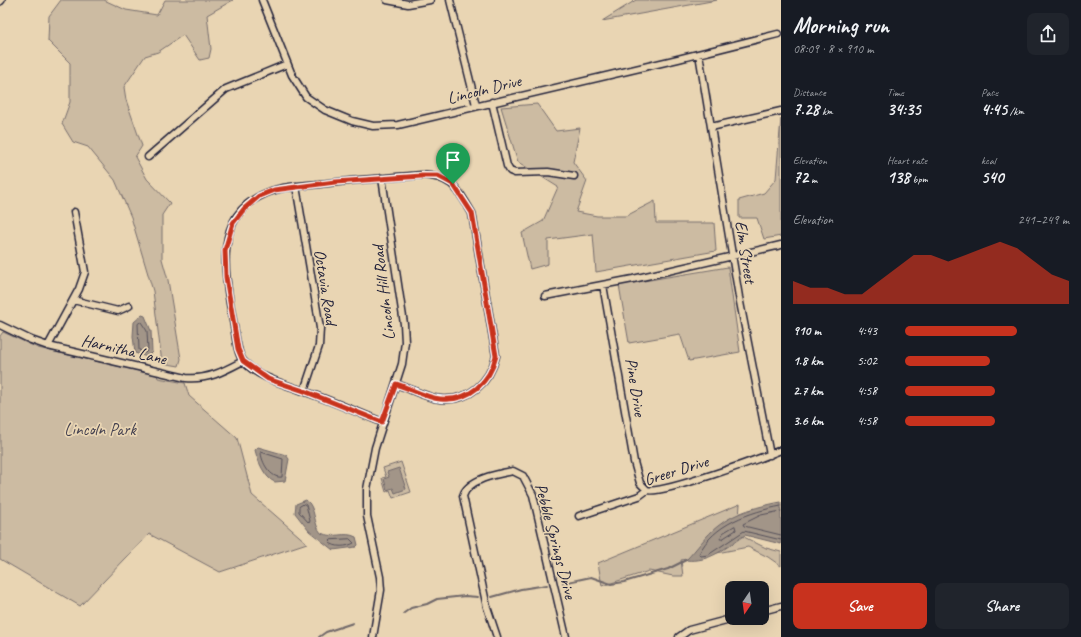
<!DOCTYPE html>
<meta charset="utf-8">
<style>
:root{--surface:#171b24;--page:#20242c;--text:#f1f3f6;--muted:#9ea1a6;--accent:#c8321e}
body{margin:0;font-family:Caveat,sans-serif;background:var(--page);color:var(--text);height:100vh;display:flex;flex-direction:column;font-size:15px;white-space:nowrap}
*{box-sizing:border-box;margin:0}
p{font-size:13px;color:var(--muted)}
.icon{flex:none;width:22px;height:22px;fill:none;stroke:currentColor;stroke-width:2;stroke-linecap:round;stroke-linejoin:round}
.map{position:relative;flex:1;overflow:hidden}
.drawer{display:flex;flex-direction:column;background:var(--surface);width:300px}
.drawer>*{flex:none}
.needle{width:26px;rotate:193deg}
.buttons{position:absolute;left:725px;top:581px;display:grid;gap:8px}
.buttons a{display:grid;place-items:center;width:44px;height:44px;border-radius:8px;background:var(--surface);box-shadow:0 4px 16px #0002;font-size:20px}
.pin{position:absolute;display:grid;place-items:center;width:34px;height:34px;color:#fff;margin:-41px -17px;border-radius:50% 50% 50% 0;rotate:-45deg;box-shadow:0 0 4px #0007}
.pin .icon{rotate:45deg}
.round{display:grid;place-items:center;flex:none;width:42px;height:42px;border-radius:8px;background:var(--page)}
.head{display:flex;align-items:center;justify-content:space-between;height:68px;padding:0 12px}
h1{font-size:22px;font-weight:800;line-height:30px}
.figures{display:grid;grid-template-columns:repeat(3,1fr);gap:6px;height:68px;padding:4px 12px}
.figures div{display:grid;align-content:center}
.figures b{font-size:17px;font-weight:800}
.figures small{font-size:11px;font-weight:400}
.figures p{font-size:11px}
.chart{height:112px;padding:8px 12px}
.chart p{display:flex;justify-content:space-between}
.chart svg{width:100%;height:72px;margin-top:4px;fill:var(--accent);opacity:.7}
.action{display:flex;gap:8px;margin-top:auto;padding:8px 12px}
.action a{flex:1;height:46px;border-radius:8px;background:var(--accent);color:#fff;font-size:16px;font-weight:800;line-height:46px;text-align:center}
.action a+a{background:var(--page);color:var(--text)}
ul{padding:0 12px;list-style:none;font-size:13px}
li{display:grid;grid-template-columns:64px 48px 1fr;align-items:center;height:30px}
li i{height:10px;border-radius:5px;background:var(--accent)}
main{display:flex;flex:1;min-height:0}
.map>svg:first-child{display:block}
.green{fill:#ccbba2;stroke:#776e6e}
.water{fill:#a29588;stroke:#6f6769}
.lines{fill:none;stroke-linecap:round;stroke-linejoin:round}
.shore{stroke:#55505a;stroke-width:1}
.stream{stroke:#6f6769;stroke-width:2}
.minor-casing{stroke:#22223b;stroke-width:9}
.tertiary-casing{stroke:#22223b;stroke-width:10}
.minor{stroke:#e9d5b3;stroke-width:6}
.tertiary{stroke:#e9d5b3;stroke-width:7}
.route-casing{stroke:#fff;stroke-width:8}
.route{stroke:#c8321e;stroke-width:5}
.labels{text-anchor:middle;stroke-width:3.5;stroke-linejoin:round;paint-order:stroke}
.street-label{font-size:17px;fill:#22223b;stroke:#e9d5b3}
.park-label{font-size:17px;fill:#444150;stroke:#e9d5b3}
</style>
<main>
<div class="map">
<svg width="781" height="637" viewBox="0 0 781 637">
<rect width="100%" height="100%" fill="#e9d5b3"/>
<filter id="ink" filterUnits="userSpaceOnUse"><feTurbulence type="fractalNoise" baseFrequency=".025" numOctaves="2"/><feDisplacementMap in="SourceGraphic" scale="8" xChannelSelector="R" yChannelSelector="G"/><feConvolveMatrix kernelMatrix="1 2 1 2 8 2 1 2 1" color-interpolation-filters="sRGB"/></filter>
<g filter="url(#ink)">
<path class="green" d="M61,0h43l22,10 31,5 8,-15h68l-26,15 4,34 -2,9 -9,2 -17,-25 -25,17 -13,4 -21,31 2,13 16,46 -7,11 12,22 23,24 -8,12v44l6,21 13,79 -2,7 -17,-3 -9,-72 -22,-74 -16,-37 -27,-33 -15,-5 -11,-18 8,-22v-39l-22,-22 1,-25z
M636,0h81l-115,21z
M537,104l19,27 24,-3 -7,34 14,19 -11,31 21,4h29l29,-15 1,22h58l2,28 -120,21 -3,-38 -45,6v24l-18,5 -8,-36 21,-12 15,-34 -40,-25 -17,-55z
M781,118v118l-17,3 -7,-21h-18v-18l25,-7 12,-14z
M728,267l12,85 -51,9 -9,-27 -51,9 -10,-58z
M3,332l35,16 119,27 1,3 27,5 4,13 48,42 15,57 55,48 -87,29 -71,-38 -69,72 -80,-47v-223z
M401,462l10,30 -18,6 -3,-8 -4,2 -4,-14 4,-1 -3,-9z
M740,504l-2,30 28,14 15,4v14l-13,-9 -20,-10 -67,13 2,16h-10l-24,-5 -47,15 -4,-23z"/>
<path class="water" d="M142,315l3,1 6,15 1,21 -5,5 -12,-4 -2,-17 1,-14z
M258,447l28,8 3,4 -4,22c-3,0 -7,1 -10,1 -10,-3 -18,-23 -20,-32z
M399,468l7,21 -11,4 -2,-5 -6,2 -3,-11 5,-2 -2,-5z
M306,500c10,7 7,24 15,33 12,6 24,-2 35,4l2,8 -2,2 -23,3 -24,-19 -14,-18 1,-9z
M781,502v42l-36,-9c-19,12 -35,28 -59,25 11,-11 20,-25 32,-34 17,-14 42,-20 63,-24z"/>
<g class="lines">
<path class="shore" d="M141,322l6,9 1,19 -3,3 -6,-3 -1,-26z
M261,452l22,7 -1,18c-11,2 -21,-15 -21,-25z
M304,504l2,1 4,16 -1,2 -10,-11v-5z
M781,506c-31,6 -68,18 -82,48l2,2 7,-1 36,-24 37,9
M781,511l-20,4 -18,9 1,2 37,9
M735,526l1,4 -14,9h-2l3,-6z
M350,539l4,4c-7,4 -19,5 -25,-1l2,-2z"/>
<path class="stream" d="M563,583l28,-6 20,7 13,-2 44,-13 18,-9
M492,597l29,-8 26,-4
M404,613l7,-5 16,-4 10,-5 28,-3 13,1
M319,637l7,-5 27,-9"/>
<defs>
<path id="minor" d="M262,0l30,75 14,22 19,13 27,11 21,5 25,-1 280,-66 100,-25
M387,0l21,4 22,-4
M450,0l26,105
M699,54l40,243 31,158
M492,102l15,64 3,5 5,2 33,-1 26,4
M711,127l70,-16
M148,157l78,-68 61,-25
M296,186l24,142 -1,18 -15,45
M603,285l31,177 6,21 7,7
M545,296l88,-17 148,-34
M73,300l45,11 11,-5
M0,325l31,15 17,6 138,32c22,2 38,-7 57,-17
M48,346l31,-57 6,-17 -11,-60
M382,422c-25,-10 -50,-21 -76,-30 -22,-9 -44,-12 -62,-30 -8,-9 -8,-29 -11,-41 -7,-42 -21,-101 27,-125 18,-10 39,-10 59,-12 34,-4 68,-6 103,-9 31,2 35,13 50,38l24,143c-6,26 -27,46 -56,43 -13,-1 -31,-11 -44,-15
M579,516l60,-20 8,-6c14,5 114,-32 134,-40
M762,611l19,-5
M373,637l8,-47 -1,-13 -13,-61v-27l8,-41 27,-84 3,-22 -1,-18 -22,-146
M497,637l-10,-30 -24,-111c5,-17 34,-22 50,-25l10,5 10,19 33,142
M679,637l10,-7 45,-12"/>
<path id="tertiary" d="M0,1l1,-1"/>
</defs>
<use href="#minor" class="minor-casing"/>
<use href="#tertiary" class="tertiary-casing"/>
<use href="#minor" class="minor"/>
<use href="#tertiary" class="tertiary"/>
</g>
</g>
<g class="lines" filter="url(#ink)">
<defs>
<path id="route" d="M422,176h16l15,8 19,29 24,143c-6,26 -27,46 -56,43 -13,-1 -31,-11 -44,-15l-14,38 -78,-31 -36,-12 -25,-18 -5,-12 -12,-72 -1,-27 8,-27 11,-14 15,-13 15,-6 61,-8z"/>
</defs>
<use href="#route" class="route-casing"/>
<use href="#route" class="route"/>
</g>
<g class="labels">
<g class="street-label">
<text transform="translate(484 89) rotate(-14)" y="6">Lincoln Drive</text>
<text transform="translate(746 252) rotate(81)" y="6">Elm Street</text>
<text transform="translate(326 287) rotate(81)" y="6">Octavia Road</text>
<text transform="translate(383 293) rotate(-97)" y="6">Lincoln Hill Road</text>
<text transform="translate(124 349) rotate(13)" y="6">Harnitha Lane</text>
<text transform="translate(636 387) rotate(81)" y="6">Pine Drive</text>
<text transform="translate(676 470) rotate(-17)" y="6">Greer Drive</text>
<text transform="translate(556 541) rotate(75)" y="6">Pebble Springs Drive</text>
</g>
<g class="park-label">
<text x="100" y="435">Lincoln Park</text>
</g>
</g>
</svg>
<div class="buttons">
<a><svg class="needle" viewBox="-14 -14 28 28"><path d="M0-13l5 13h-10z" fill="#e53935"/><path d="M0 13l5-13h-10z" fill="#9ea1a6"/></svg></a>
</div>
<div class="pin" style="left:453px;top:184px;background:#1e9e55"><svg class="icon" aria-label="arrive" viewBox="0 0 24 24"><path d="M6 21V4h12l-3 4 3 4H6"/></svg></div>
</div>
<section class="drawer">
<div class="head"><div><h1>Morning run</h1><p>08:09 · 8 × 910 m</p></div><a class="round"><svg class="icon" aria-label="share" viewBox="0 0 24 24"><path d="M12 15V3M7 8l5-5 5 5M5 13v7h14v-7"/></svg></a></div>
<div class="figures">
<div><p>Distance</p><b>7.28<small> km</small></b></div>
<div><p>Time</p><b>34:35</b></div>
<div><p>Pace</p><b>4:45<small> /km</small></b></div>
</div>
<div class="figures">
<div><p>Elevation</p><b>72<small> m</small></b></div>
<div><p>Heart rate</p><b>138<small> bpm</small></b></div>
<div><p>kcal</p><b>540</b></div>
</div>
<div class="chart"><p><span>Elevation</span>241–249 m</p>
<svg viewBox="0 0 160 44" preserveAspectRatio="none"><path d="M0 44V30L10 34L20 34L30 38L40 38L50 30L60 22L70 14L80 14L90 18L100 14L110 10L120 6L130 10L140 18L150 26L160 30V44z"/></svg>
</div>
<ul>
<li><b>910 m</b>4:43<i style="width:68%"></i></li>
<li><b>1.8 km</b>5:02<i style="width:52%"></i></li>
<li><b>2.7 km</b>4:58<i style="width:55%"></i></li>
<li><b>3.6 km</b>4:58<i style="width:55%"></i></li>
</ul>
<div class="action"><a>Save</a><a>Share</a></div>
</section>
</main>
